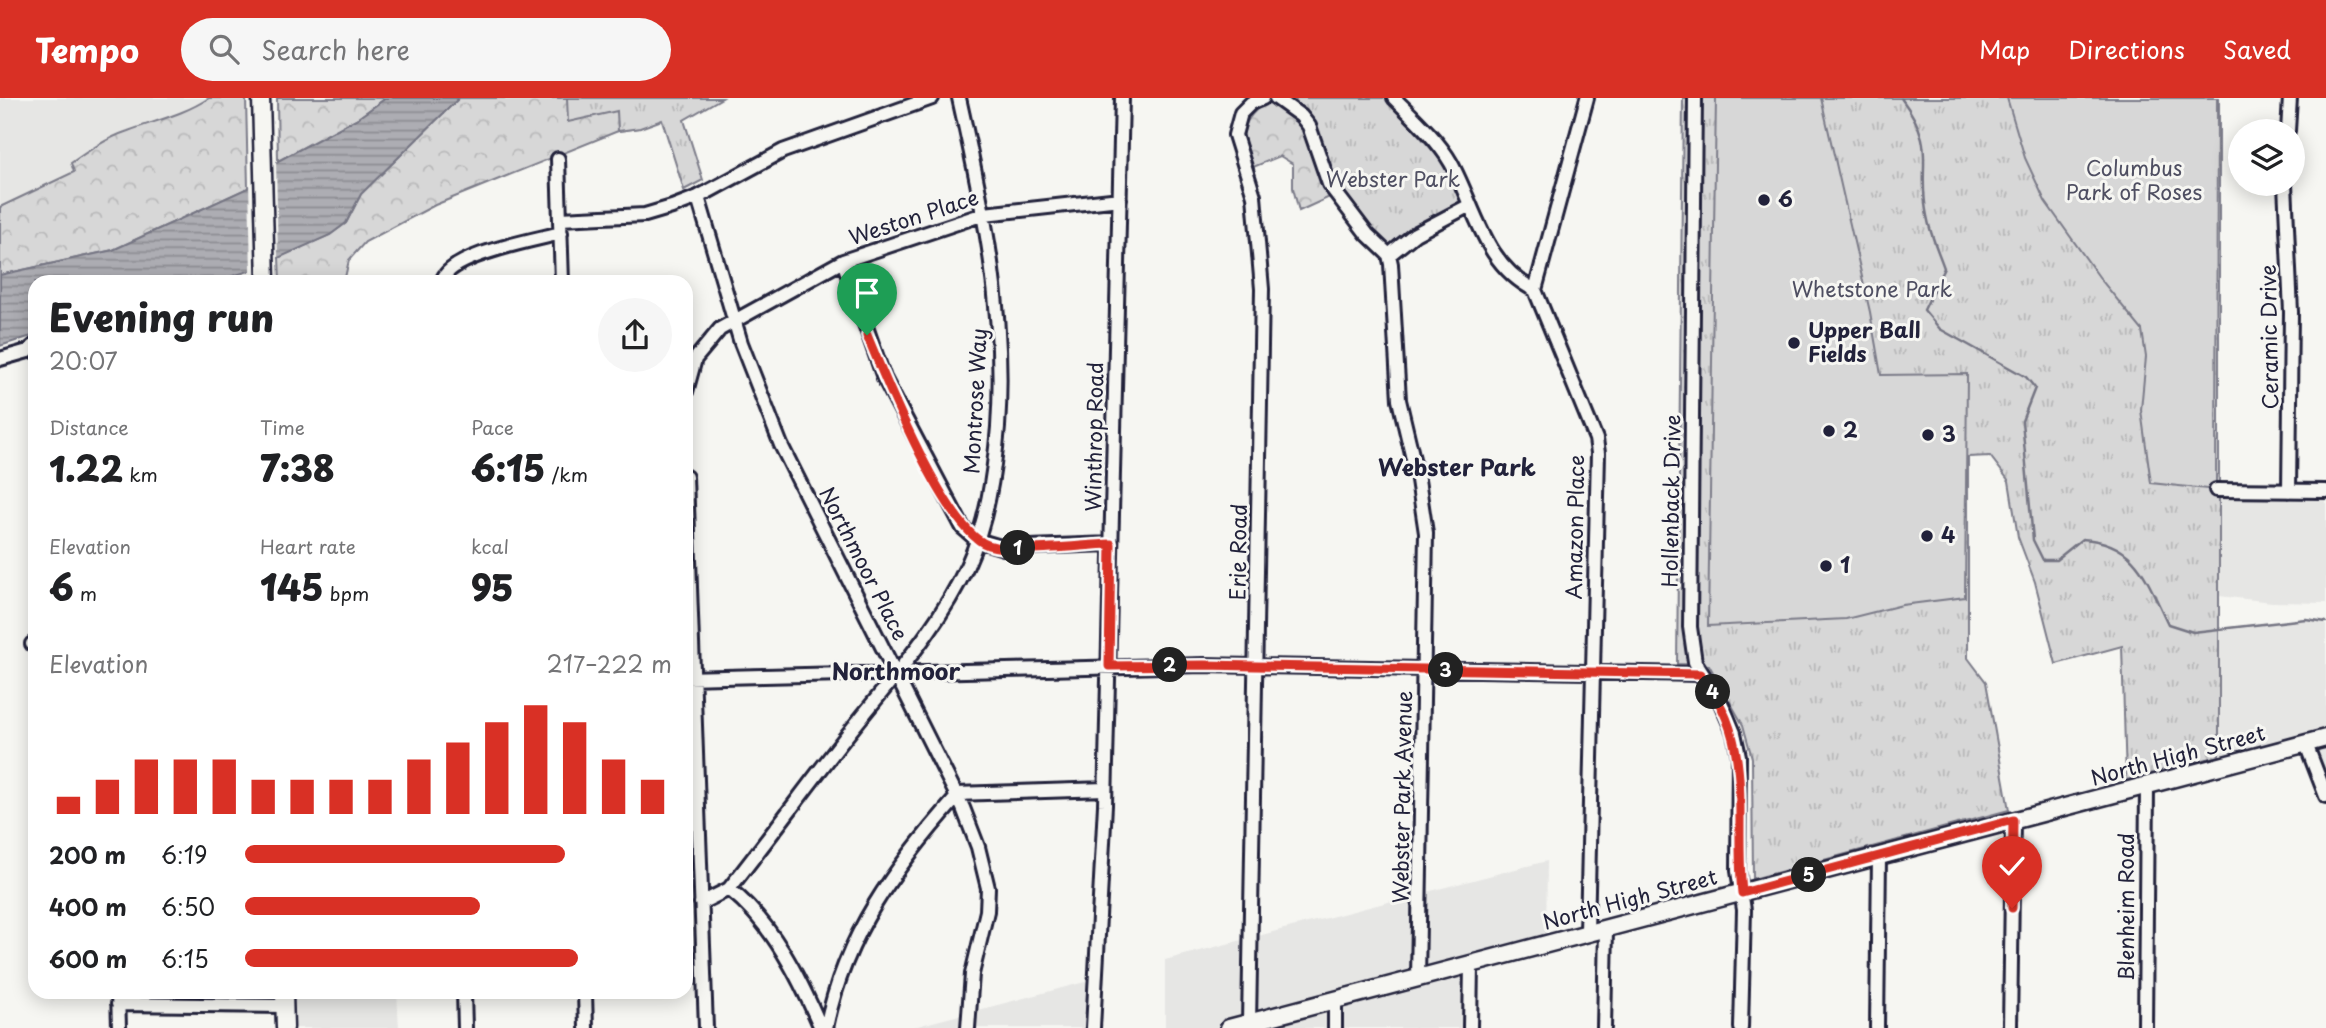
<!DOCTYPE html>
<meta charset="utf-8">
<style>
:root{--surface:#fff;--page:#f6f6f6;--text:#202124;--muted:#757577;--accent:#d93025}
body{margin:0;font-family:"Playpen Sans",sans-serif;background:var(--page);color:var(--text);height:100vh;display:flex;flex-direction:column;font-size:26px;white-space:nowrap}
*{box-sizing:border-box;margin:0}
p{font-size:23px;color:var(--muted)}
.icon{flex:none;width:38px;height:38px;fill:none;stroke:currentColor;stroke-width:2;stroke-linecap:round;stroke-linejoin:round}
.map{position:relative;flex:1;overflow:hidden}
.panel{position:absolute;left:28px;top:177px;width:665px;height:724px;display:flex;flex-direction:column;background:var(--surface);border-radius:21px;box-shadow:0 4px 18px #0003}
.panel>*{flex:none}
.fabs{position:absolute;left:2228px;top:21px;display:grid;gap:14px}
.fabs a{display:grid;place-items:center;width:77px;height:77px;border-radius:50%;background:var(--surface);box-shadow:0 4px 18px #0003;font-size:35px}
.pin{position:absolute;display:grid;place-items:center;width:60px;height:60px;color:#fff;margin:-72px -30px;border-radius:50% 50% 50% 0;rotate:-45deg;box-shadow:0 0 7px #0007}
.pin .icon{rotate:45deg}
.km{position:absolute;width:35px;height:35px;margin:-18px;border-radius:50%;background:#222;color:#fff;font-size:19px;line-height:35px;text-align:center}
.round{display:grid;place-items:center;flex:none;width:74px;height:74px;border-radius:37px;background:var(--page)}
.head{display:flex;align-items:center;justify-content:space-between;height:119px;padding:0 21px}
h1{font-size:38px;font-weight:800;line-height:52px}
.stats{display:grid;grid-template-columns:repeat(3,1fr);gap:10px;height:119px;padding:7px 21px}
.stats div{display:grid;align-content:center}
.stats b{font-size:35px;font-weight:800}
.stats small{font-size:19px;font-weight:400}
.stats p{font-size:19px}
.chart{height:196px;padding:14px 21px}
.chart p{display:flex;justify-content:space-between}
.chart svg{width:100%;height:126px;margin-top:7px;stroke:var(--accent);stroke-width:6}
ul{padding:0 21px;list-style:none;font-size:23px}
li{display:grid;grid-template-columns:112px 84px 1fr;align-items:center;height:52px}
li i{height:18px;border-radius:9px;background:var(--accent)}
header{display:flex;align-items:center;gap:42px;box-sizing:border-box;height:98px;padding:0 35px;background:var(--accent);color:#fff}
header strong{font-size:33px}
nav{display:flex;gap:38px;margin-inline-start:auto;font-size:24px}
.search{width:490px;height:63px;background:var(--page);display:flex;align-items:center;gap:18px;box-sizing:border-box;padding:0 24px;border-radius:38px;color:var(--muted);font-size:26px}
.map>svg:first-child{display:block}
.built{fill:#e6e6e4}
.forest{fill:url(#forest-crowns);stroke:#7c7c89;stroke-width:2}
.park{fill:url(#park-tufts);stroke:#7c7c89;stroke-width:2}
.garden{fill:#d7d7d7;stroke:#7c7c89;stroke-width:2}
.water{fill:url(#water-rules);stroke:#757583;stroke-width:2}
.pier{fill:#f6f6f2}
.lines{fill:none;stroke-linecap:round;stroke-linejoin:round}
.stream{stroke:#757583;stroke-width:2.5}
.minor-casing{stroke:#22223b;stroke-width:18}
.major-casing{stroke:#22223b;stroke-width:21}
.minor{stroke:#f6f6f2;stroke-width:12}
.major{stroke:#f6f6f2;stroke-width:16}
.route-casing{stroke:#fff;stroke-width:14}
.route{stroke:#d93025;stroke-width:9}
.poi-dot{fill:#22223b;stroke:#f6f6f2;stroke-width:2.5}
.labels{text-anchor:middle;stroke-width:6;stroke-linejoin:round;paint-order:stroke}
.park-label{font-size:21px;fill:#4f4f62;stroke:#f6f6f2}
.poi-label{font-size:21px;font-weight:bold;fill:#22223b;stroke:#f6f6f2;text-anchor:start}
.street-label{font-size:21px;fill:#22223b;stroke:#f6f6f2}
.neighbourhood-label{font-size:23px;font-weight:bold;fill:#22223b;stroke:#f6f6f2}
</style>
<header>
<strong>Tempo</strong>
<div class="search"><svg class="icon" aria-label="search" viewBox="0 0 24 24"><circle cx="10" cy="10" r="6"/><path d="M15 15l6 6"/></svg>Search here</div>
<nav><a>Map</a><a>Directions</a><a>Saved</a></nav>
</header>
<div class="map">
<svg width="2326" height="930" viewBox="0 0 2326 930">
<defs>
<pattern id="forest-crowns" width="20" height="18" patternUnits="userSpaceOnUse" patternTransform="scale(1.75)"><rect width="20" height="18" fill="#d7d7d7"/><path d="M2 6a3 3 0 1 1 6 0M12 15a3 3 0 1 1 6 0" fill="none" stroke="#b8b8b9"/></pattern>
<pattern id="park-tufts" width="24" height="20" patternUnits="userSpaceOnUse" patternTransform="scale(1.75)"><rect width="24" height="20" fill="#d7d7d7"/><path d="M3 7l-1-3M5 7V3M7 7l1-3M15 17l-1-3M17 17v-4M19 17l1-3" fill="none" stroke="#b8b8b9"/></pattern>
<pattern id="water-rules" width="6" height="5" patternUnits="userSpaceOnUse" patternTransform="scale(1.75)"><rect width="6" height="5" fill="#adadb3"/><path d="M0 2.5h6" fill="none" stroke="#8c8c93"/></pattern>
</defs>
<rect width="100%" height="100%" fill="#f6f6f2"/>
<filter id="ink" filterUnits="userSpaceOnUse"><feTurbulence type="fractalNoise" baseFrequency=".0143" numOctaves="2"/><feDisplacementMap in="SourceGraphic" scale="14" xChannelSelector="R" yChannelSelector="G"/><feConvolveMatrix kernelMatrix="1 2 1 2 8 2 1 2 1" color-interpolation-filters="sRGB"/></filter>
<g filter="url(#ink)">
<path class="built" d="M0,0h209l-22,15 -62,18 -51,41 -74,35z
M2219,393l107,1v111l-54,-1 -53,-6z
M2303,520l23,2v176l-20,-50 -82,21 -5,-11v-126z
M1547,763l-1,84 -75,20 -1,63h-305v-68z
M1096,881l-1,49h-185z
M285,894h112l2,36h-113z"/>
<path class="forest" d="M209,0h37l2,90 -135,62 -113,25v-68l74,-35 -3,-9c17,-12 36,-25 57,-32 29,-11 55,-16 81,-33z
M277,0h109l-28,20 -80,43z
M459,0h196l-15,30 -22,3 -183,74 -70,37 -16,18 -5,22h-64l-1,-25 51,-22 16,-12 15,-29z
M1269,2l35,27 28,69 -33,15 -6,-23v-24l-13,-8 -29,12c-12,-32 -12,-48 18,-68z"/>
<path class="park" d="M567,0h155l-38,22 19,60 -19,10 -22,-70 -22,8 -22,3 -1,-20 -49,11z
M1296,0h90l64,72 14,31 -75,48c-46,-34 -69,-93 -94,-142z
M1683,0h536v658l-93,24 -4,-134 -66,18 -21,-82 -17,-45 -9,-56 -19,-25 -22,1v201l18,24 23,128 -256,69 -1,-121 -9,-33 -34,-60 -32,-1z"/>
<path class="garden" d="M1716,0h105l49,214 11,63 86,-1 -2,223 -63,8 -56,14 -138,7z
M2007,0h210l-1,392 -65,-7 -10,-73 5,-53 -4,-27 -40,-49 -57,-80 -20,-43z"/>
<path class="water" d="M386,0h73l-98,96 -15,29 -16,12 -81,36 -36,11h-178v53l-35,11v-71l113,-25 135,-62 30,-27 80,-43z"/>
<path class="pier" d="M276,60l2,104 -27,12 -2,-92z"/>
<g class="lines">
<path class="stream" d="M1901,0c38,51 15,65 26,118 3,18 11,35 17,52l-20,42 16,19 86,48 9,11 -13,33 11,119 10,20h13l26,-21c55,3 64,40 86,85l25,8 113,-13 20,3"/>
<defs>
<path id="minor" d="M1276,0l25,18 8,10 20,58 38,50 22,21 2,9 8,136 19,80 8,53 -8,445
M1394,0c20,20 43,41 57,65 25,46 33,102 84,127
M1587,0l-52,192 61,149 2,14 -11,480
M1695,0l-5,529 5,35 26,41 13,30 5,23 -1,115 6,39 -3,118
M2288,33l2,-33
M558,61l4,123
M2285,86l6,128 -2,179
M698,99l43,146 40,102 182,363 15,39 10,41 -1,23 -15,63 -4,54
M560,121l85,-4 27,-8 26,-10 85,-46 149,-53
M1389,157l26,-21 55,-29
M843,163l41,117 79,150 14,12 27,8 107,-4
M442,184c5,-27 93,-42 119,-49
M0,261l28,-8 7,-6
M686,294l9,-33 25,-30 123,-68 141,-47 136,-15
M686,379l20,551
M2216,392l110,1
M32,546h3
M686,580l518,-13 496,9
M2306,646l20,52
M955,696l150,-5
M729,791c43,33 71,90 92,139
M701,805l28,-14c42,-53 81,-107 123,-160 41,-52 87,-102 115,-163 20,-44 27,-91 31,-139 8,-115 -14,-217 -39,-329
M118,894l1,36
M464,894l1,36
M585,894l1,36
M118,906l167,2
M1249,925l13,-734 -8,-93 -19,-61 6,-22 10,-10 12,-5
M826,930c19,-94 69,-161 131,-231
M1093,930l12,-223 17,-707
M1335,930v-28
M1470,930l1,-64
M1604,930l2,-99
M1877,930l2,-171
M2010,930l3,-208
M2145,930l2,-242"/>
<path id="major" d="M261,0l5,184
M284,894l1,36
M1229,930l1097,-290"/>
</defs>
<use href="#minor" class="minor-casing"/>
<use href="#major" class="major-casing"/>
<use href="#minor" class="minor"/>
<use href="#major" class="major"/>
</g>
</g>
<g class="lines" filter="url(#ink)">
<defs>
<path id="route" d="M867,237c18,44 80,197 121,210 28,9 92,0 123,-1l-2,122 95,-1 496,9c56,68 34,138 42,219l271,-73 -1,88"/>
</defs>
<use href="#route" class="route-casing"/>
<use href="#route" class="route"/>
</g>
<g class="poi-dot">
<circle cx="1764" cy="102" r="7"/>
<circle cx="1794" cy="245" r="7"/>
<circle cx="1829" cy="333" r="7"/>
<circle cx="1928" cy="337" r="7"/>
<circle cx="1927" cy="438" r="7"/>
<circle cx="1826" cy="468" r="7"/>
</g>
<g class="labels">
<g class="park-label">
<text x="2134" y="78">Columbus<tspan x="2134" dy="24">Park of Roses</tspan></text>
<text x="1393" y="89">Webster Park</text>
<text x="1872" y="199">Whetstone Park</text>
</g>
<g class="poi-label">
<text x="1778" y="109">6</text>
<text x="1808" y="240">Upper Ball<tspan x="1808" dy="24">Fields</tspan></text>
<text x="1843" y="340">2</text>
<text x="1942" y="344">3</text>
<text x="1941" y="445">4</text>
<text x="1840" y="475">1</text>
</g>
<g class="street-label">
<text transform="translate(914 120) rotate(-18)" y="7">Weston Place</text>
<text transform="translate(2270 239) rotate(-91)" y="7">Ceramic Drive</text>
<text transform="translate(976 303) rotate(-87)" y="7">Montrose Way</text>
<text transform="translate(1095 339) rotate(-89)" y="7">Winthrop Road</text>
<text transform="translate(1672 403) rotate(-89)" y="7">Hollenback Drive</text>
<text transform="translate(1576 429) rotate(-89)" y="7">Amazon Place</text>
<text transform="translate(1239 454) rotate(-89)" y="7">Erie Road</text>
<text transform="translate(863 466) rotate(63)" y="7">Northmoor Place</text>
<text transform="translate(2178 658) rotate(-15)" y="7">North High Street</text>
<text transform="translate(1403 699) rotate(-89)" y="7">Webster Park Avenue</text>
<text transform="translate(1630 802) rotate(-15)" y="7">North High Street</text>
<text transform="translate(2127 809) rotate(-90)" y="7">Blenheim Road</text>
</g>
<g class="neighbourhood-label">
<text x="1457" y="378">Webster Park</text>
<text x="896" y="582">Northmoor</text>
</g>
</g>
</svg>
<div class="fabs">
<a><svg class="icon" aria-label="layers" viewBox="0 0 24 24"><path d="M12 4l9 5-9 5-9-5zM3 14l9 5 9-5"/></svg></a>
</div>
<div class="pin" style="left:867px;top:237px;background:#1e9e55"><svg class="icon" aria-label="arrive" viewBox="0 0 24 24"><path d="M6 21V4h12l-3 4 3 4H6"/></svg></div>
<div class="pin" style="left:2012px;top:810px;background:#d93025"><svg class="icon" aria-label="check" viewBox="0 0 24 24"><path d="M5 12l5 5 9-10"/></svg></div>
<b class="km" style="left:1018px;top:450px">1</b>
<b class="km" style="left:1170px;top:567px">2</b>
<b class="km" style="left:1446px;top:572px">3</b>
<b class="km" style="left:1713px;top:594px">4</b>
<b class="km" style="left:1809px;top:777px">5</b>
<section class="panel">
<div class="head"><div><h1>Evening run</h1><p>20:07</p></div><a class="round"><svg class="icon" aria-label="share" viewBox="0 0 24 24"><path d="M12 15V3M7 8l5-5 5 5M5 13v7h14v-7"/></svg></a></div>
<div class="stats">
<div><p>Distance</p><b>1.22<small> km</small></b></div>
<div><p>Time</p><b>7:38</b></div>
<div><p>Pace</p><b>6:15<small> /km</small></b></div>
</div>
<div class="stats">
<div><p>Elevation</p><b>6<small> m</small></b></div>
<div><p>Heart rate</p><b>145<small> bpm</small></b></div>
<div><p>kcal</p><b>95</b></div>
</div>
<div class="chart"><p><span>Elevation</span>217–222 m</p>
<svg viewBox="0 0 160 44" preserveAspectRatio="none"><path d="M5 44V38M15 44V32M25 44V25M35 44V25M45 44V25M55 44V32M65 44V32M75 44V32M85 44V32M95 44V25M105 44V19M115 44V12M125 44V6M135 44V12M145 44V25M155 44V32"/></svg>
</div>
<ul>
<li><b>200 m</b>6:19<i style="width:75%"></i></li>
<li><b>400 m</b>6:50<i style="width:55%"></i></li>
<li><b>600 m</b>6:15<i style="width:78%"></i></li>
</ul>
</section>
</div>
